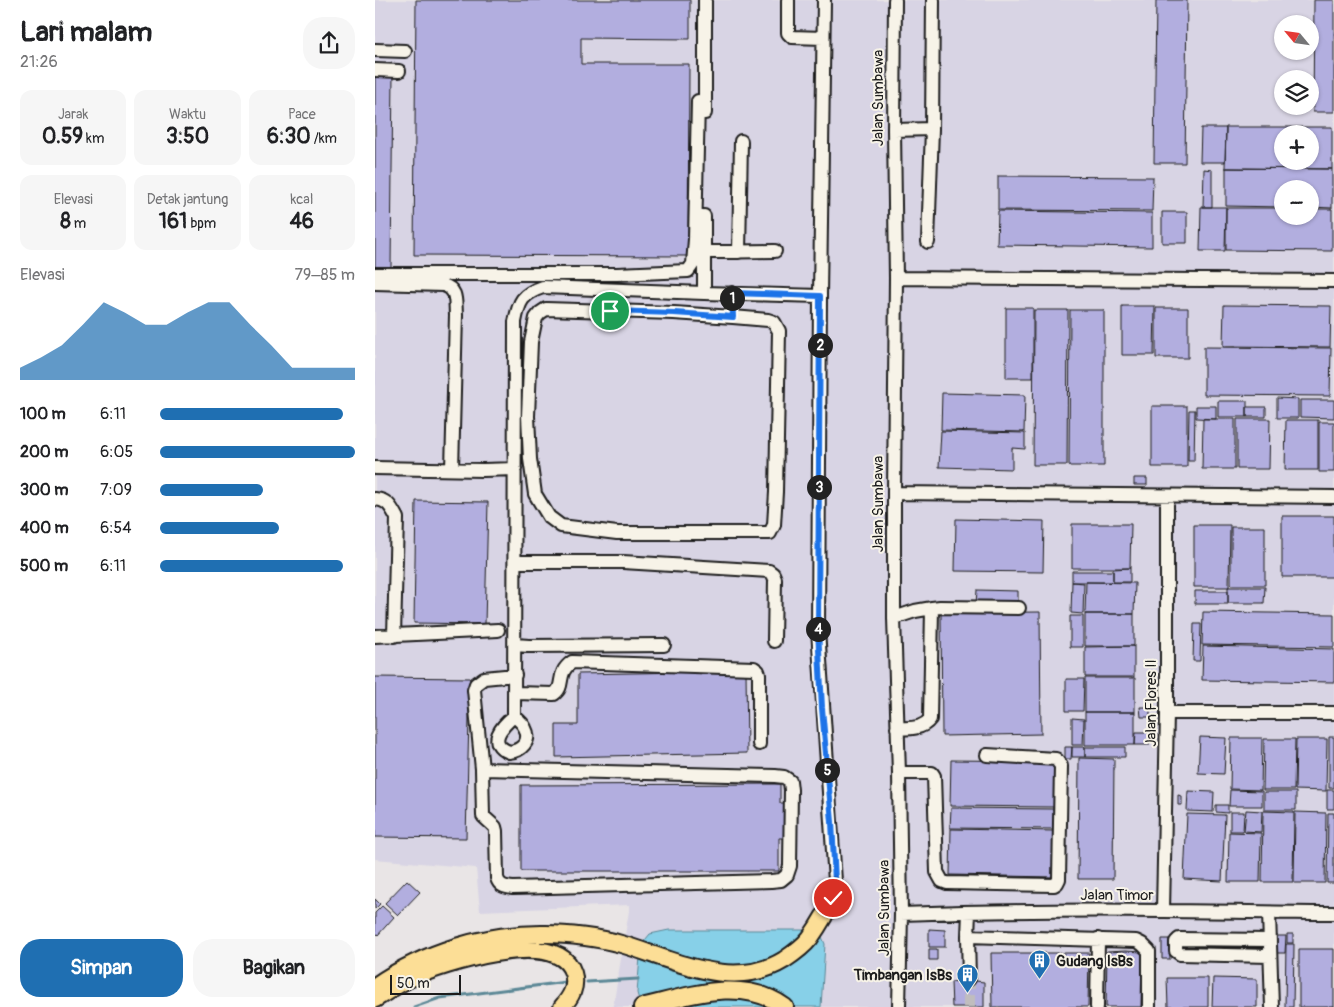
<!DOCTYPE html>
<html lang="id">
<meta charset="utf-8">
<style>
:root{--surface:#fff;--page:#f6f6f6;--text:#202124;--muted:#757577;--accent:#1f6fb2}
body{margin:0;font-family:Pangolin,sans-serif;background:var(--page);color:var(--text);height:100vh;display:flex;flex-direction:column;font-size:19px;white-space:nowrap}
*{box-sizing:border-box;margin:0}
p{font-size:16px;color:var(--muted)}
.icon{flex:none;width:28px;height:28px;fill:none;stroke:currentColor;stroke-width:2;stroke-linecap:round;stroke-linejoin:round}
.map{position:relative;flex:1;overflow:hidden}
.details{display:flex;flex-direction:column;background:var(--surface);width:375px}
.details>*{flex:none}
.needle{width:32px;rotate:299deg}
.tools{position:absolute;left:899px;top:15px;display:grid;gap:10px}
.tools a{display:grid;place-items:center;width:45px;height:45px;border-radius:50%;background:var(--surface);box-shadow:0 1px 4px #0004;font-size:25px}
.scale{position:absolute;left:15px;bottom:12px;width:71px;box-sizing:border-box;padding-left:5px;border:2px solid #1c1c1c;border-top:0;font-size:14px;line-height:18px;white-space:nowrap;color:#1c1c1c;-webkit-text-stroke:4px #f7f3e8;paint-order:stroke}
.pin{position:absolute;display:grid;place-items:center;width:42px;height:42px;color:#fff;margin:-21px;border:2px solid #fff;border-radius:50%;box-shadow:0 1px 5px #0007}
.km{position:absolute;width:25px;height:25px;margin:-12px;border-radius:50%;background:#222;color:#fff;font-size:14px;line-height:25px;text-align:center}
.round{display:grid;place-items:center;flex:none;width:52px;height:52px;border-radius:20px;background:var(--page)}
.head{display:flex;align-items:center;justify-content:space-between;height:85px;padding:0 20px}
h1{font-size:28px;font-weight:700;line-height:38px}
.metrics{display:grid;grid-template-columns:repeat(3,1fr);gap:8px;height:85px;padding:5px 20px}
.metrics div{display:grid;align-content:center;border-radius:12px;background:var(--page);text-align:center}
.metrics b{font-size:21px;font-weight:700}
.metrics small{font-size:14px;font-weight:400}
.metrics p{font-size:14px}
.chart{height:140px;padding:10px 20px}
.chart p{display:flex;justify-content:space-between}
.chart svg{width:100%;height:90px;margin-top:5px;fill:var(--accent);opacity:.7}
.primary-button{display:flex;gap:10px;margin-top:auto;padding:10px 20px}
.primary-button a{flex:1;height:58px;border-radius:20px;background:var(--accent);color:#fff;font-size:20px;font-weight:700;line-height:58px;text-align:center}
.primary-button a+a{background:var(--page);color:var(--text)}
ul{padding:0 20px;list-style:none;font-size:16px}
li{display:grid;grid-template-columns:80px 60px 1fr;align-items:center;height:38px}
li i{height:12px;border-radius:6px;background:var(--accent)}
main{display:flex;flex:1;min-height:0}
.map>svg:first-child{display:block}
.built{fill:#d8d4e4;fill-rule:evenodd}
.water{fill:#87d0e8;stroke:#5c8896}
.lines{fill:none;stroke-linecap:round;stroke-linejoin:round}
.stream{stroke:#5c8896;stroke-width:3}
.building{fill:#b2aedf;stroke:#1c1c1c;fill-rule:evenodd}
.minor-tunnel{stroke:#c0bdbe;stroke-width:12;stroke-dasharray:12 6;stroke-linecap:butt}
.minor-casing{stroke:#1c1c1c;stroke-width:16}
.major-casing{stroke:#1c1c1c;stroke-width:20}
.minor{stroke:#f7f3e8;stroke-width:12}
.major{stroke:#fcde96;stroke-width:16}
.route-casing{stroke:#fff;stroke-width:10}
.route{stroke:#1a73e8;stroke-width:6}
.labels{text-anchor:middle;stroke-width:4;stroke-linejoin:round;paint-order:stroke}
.street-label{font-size:15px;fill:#1c1c1c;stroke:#f7f3e8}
.poi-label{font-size:15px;font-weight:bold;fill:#1c1c1c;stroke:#f7f3e8;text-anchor:start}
</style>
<main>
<section class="details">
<div class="head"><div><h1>Lari malam</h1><p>21:26</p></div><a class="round"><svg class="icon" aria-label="share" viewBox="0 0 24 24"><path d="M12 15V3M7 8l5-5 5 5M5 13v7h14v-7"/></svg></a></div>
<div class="metrics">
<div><p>Jarak</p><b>0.59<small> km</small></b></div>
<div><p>Waktu</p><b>3:50</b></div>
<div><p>Pace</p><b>6:30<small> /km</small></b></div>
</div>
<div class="metrics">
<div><p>Elevasi</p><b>8<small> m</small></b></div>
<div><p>Detak jantung</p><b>161<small> bpm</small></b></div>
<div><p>kcal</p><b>46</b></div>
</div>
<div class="chart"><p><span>Elevasi</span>79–85 m</p>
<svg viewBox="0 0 160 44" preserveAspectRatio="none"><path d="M0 44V38L10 33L20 27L30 17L40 6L50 11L60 17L70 17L80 11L90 6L100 6L110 17L120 27L130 38L140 38L150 38L160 38V44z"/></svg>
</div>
<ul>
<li><b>100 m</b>6:11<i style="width:94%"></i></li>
<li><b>200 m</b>6:05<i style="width:100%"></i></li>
<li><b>300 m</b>7:09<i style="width:53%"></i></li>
<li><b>400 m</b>6:54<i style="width:61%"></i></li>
<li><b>500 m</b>6:11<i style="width:94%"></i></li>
</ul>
<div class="primary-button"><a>Simpan</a><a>Bagikan</a></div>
</section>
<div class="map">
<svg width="959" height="1007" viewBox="0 0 959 1007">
<rect width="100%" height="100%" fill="#e9e5e6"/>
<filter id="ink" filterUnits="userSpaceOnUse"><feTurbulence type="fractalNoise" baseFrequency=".02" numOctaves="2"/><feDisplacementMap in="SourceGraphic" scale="10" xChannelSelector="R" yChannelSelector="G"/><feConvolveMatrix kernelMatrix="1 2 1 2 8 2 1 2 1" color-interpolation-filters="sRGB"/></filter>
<g filter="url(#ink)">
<path class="built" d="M0,0h959v1007h-721l17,-102 -150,6 -4,-43 -101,-9zM908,24h27v27h-27zM908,79h27v27h-27zM908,134h27v27h-27zM908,189h27v27h-27z"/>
<path class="water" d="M294,930h142l11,7 3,7 -4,63h-180l-4,-14 4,-48 9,-11z"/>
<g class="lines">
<path class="stream" d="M212,982l51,-3
M39,1007l26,-9 126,-16"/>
</g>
<path class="building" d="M41,0h274v39l-109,-1v26h108l-1,192 -274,-1z
M781,0h31l-2,163h-31z
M939,0h20v112h-21z
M0,73h18l-2,194h-16z
M851,127h106v42l-107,-1zM908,134h27v27h-27z
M826,128h25l-1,34h-25z
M851,168l106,1v39l-22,-1v-18h-27v18l-57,-1z
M829,169l8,1v37h-9z
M623,176l155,1 -1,34 -154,-1z
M826,207h25l-1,44h-25z
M851,208h57v8h27v-7h22v42l-106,-1z
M623,211l154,2v34l-155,-2z
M787,212h25v31h-25z
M849,305l107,1 -1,41 -107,-1z
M747,306h33l-1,49h-32z
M631,308h27v70h-27z
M781,308h32v50h-32z
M659,310h34l-1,155h-34z
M695,310h34v156h-35z
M829,347l127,1 -1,48 -126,-1z
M567,393l83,2 -1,37 -83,-2z
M902,398l21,1v19h-21z
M925,400h34v18l-34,-1z
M843,401h29v16h-29z
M777,406h35v61h-35z
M821,406h20v13l-20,-1z
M872,407h19v10h-19z
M814,410h6l-1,51h-6z
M828,419h32v50h-33z
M862,419h33l-1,50h-32z
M911,420h32v50h-33z
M944,422h15v50h-15z
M566,431l84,2v16l-13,-1v21l-73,-2z
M759,478h13v7h-13z
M41,501l72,1 -3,122 -71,-1z
M907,516h52v61h-52z
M581,519l88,2 -1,51 -88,-1z
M697,524h59l-1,44h-58z
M819,525h36l-1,62h-35z
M856,527h34v58h-34z
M755,568v14h-17v-13z
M697,571h41v11h-41z
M697,582l12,1 -1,31 -12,-1z
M711,582l49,1 -1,31h-49z
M853,587h37l-1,16h-36z
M602,590l41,1v14l-42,-1z
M820,591h33v13h-33z
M665,612l1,122 -99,2 -1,-123z
M828,612l131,2v33l-132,-2z
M710,614h49v32h-49z
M695,616h13v31h-13z
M819,624h7l-1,37h-7z
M759,646v31h-49v-30z
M828,646l131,3v33l-132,-2z
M371,671l1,82 -191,4v-32h22v-51z
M0,677l95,1 -4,160 -91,-1z
M710,678h50v34h-50z
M691,679h18l-1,32h-17z
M765,707h10v10h-9z
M710,712h50v33h-50z
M697,718l12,1 -1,26h-11z
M761,732h14l-1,13h-14z
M825,737l26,1 -2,36 -26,-1z
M954,737h5v51h-5z
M856,738h31l-1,52 -31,-1z
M889,739h31l-1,51h-31z
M921,739h31l-1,52 -31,-1z
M690,747h7l-1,12h-6z
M697,747h13v10h-13z
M710,747h40v10h-40z
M704,758l35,1 -1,120h-35z
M576,760l104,1 -1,46 -104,-1z
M405,784v19h7v35h-8v33h-258v-86z
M855,790l32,1v15h-33z
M952,790h7v19h-7z
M813,791l26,1 -1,20 -26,-1z
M889,792h32v18h-32z
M803,795l4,1v9h-4z
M841,805h12v8l-12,-1z
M576,808l103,1v20l-104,-1z
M871,810l16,1 -1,21 -17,-1z
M888,811l31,1 -1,70h-31z
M855,812h14l-1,19h-13z
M920,812l31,1 -1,70h-31z
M953,813h6v70h-7z
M812,814l38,1 -3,66 -38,-2z
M576,829l103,2 -1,46 -103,-2z
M854,832l32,1 -1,49h-32z
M32,880l13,12 -22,23 -13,-12z
M0,899l5,5 -5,5z
M7,906l12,11 -16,18 -3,-3v-19z
M554,929l16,1v17h-16z
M912,934h6v9h-6z
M902,936h9l-1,17h-9z
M787,939h7l1,20h-8z
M911,944h8l-1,63h-8z
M554,949h8v11h-8z
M924,949h35v58h-35z
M750,951l17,1 -1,55h-35l1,-55z
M616,953h98l-1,54h-96z
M792,978h41v29h-40z
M838,978l44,1v28h-45z
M593,980l16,2v25h-32l-1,-25z"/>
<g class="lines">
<path class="minor-tunnel" d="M594,1007v-28"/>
<defs>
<path id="minor" d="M413,0v33l4,4 31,1
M520,0l-1,130 2,148 -2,215v125l5,155 2,141 -2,93
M0,50l30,1
M0,70l24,1
M330,113v-113
M519,130l38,-1 1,-129
M553,242l4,-113
M329,252l71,-1
M364,252l2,-111
M0,274h242l71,-3 5,-7 2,-25 3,-138
M521,278l438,3
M0,283l68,2c15,4 12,17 13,30l-4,154
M329,293v-77
M357,293l1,24 35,3 6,2 5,9 -3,161 -2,33 -4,8h-153l-56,-7 -12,-9 -14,-23 -5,-35 -2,-43 3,-74 5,-24 4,-5 6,-4 128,4 59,4
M445,296l-2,334 17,251 -2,17 -9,18
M0,468l108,2 32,-1
M519,493l440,4
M0,499c13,1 16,8 22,19l-3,118
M140,562h108l146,9 4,3 2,5 -1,62
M519,618l21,-7 17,-3
M0,636l123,-6
M140,645l14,1 135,-1
M140,693l39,1c12,-8 1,-20 18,-32l182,6 4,3 1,3v70
M792,713h167
M139,716l1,-394c4,-21 7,-28 28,-35l161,6 116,3 4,-296
M139,716c5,4 9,7 11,12 7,13 -4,23 -16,24 -23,-9 -7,-26 5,-36z
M522,728c12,1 26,1 33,-9l2,-111 8,-1 79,1
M107,769l293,7 9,1 6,4 1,9 -1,76 -3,9 -6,5 -10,1 -258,7c-8,-1 -14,-2 -16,-10l-1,-47 -1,-4 -12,-11z
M107,769l-8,-79 2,-6 8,-6 31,-3
M524,773h33l2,3 3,96 5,9 5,2 107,2 3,-2 2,-4 2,-113 -5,-7 -69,-4
M788,911l4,-198v-217
M894,913l3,94
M526,914c87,-3 175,-4 262,-3 57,0 114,2 171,2
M593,936l1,-24
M895,940l-91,-1 -3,3v9l4,3 90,2
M594,979l-1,-43 168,5 6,3 7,7v56
M722,1007l1,-68"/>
<path id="major" d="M0,986c49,-34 111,-53 171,-52 22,0 54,4 75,10 52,15 111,48 163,16 9,-6 19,-13 26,-22 5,-7 10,-15 14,-22
M0,999c12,-7 24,-16 36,-21 31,-13 147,-53 162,-5 4,14 -2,24 -11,34
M267,1007c47,-11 100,-31 143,0"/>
</defs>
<use href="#minor" class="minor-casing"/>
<use href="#major" class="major-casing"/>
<use href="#minor" class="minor"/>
<use href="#major" class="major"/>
</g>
</g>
<g class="lines" filter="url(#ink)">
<defs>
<path id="route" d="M235,311l64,2 59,4 -1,-24 88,3 -2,334 4,78 10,114 3,59 -2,17"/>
</defs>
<use href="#route" class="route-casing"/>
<use href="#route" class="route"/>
</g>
<defs>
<symbol id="building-pin" viewBox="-11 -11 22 30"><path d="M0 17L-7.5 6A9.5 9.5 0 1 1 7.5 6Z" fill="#1f6fb2" stroke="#f7f3e8"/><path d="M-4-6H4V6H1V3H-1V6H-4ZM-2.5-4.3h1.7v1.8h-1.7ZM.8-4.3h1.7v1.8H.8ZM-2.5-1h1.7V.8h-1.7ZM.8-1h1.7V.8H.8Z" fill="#fff"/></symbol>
</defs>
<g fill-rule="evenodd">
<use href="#building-pin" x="652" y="948" width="25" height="34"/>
<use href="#building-pin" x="580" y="962" width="25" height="34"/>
</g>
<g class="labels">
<g class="street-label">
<text transform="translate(503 98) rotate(-90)" y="5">Jalan Sumbawa</text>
<text transform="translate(503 504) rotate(-90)" y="5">Jalan Sumbawa</text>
<text transform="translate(776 703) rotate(-90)" y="5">Jalan Flores II</text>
<text x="742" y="900">Jalan Timor</text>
<text transform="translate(509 908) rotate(-90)" y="5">Jalan Sumbawa</text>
</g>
<g class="poi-label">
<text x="681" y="966">Gudang IsBs</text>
<text x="577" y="980" text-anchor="end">Timbangan IsBs</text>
</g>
</g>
</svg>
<div class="tools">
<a><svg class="needle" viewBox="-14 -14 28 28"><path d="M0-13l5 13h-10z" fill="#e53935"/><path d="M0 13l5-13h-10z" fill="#757577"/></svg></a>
<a><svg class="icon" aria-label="layers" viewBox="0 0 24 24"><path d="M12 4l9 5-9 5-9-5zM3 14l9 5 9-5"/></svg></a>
<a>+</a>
<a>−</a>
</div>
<div class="scale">50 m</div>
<div class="pin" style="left:235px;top:311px;background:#1e9e55"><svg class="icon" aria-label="arrive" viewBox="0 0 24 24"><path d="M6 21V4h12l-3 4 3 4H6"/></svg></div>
<div class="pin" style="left:458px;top:898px;background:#d93025"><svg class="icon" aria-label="check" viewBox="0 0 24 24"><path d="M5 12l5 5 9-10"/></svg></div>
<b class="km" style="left:357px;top:298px">1</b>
<b class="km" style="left:445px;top:345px">2</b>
<b class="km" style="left:444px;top:487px">3</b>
<b class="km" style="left:443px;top:629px">4</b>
<b class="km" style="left:452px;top:770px">5</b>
</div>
</main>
